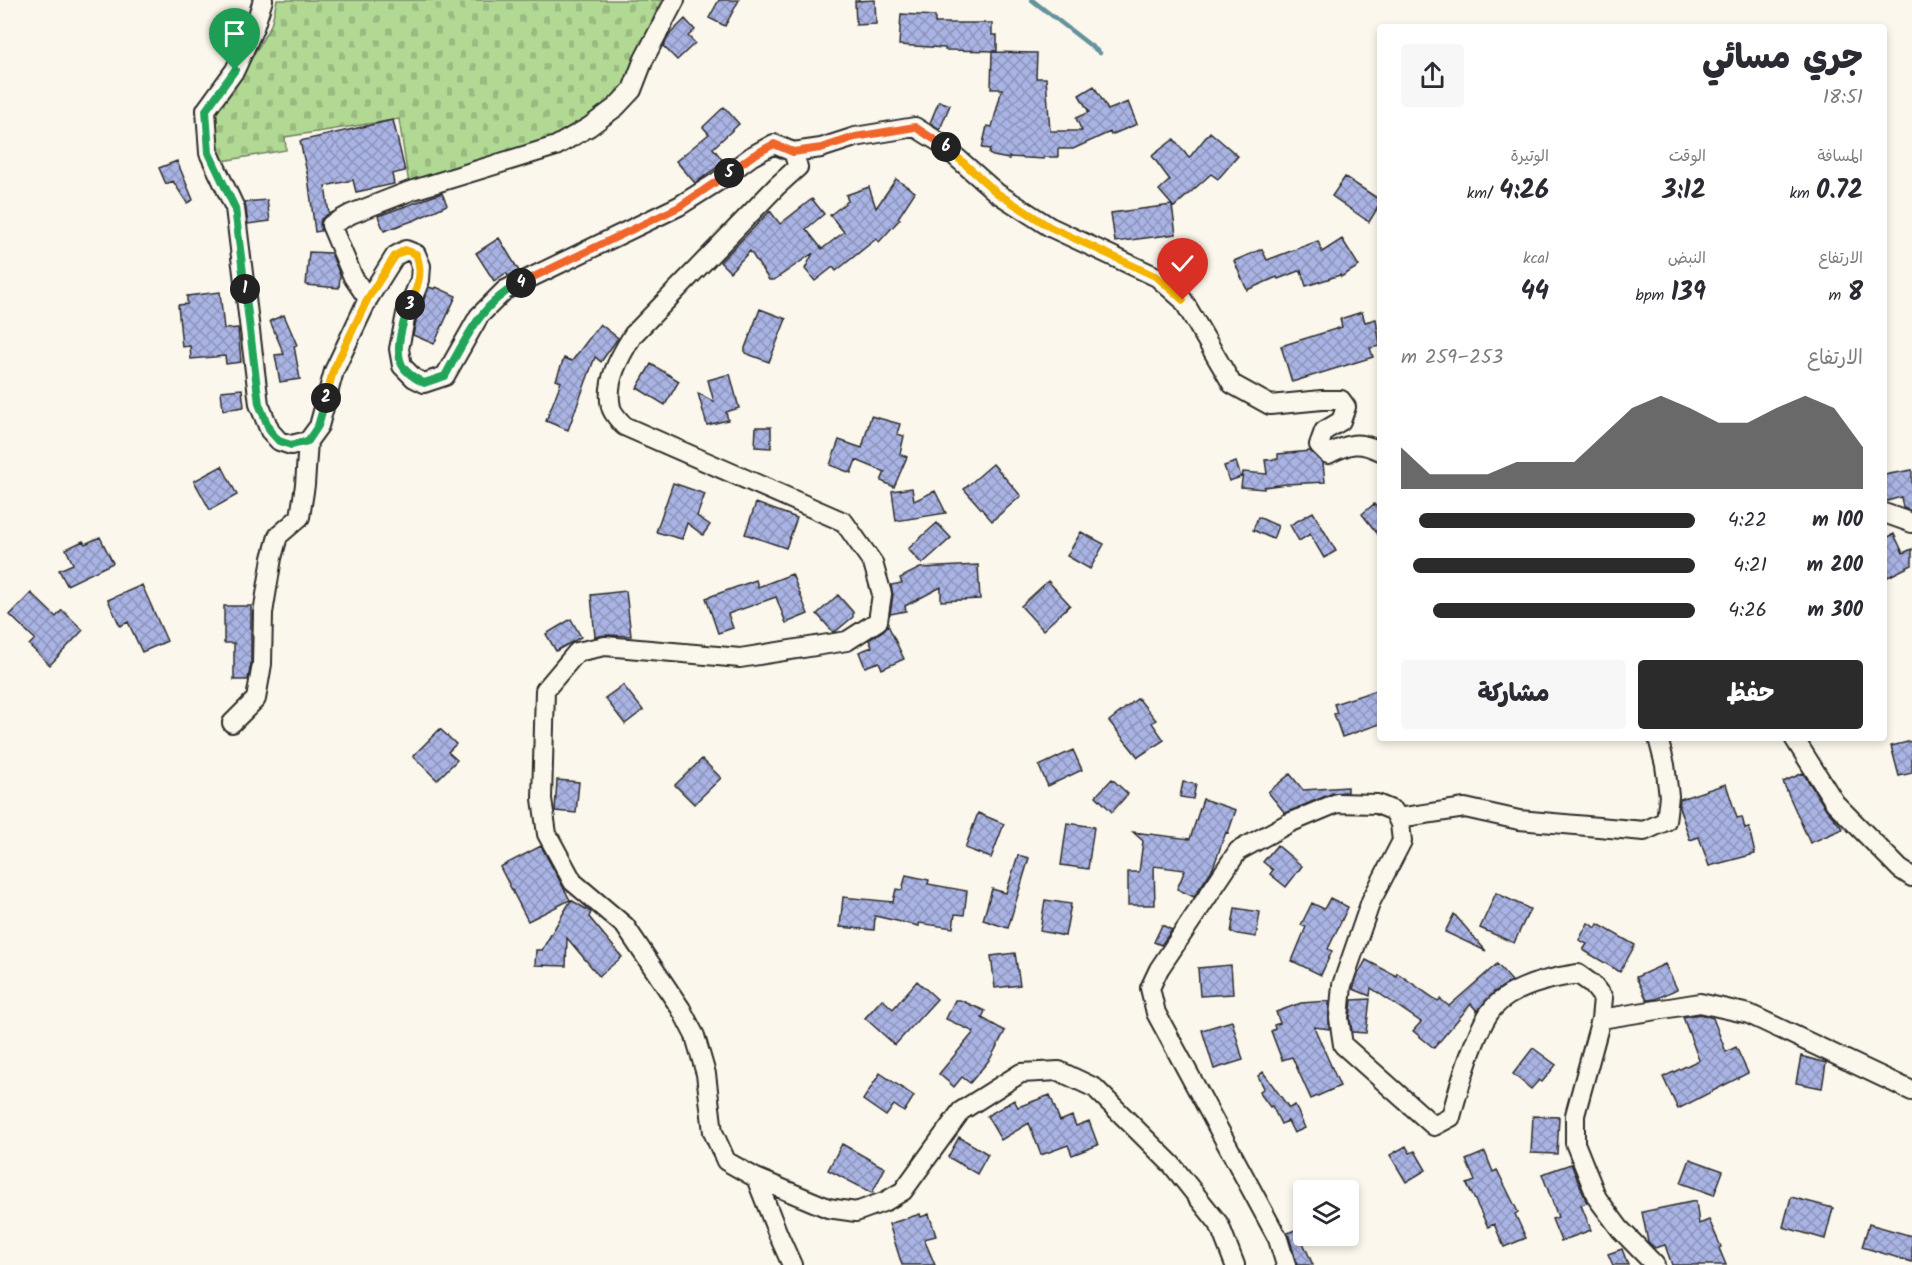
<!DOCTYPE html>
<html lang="ar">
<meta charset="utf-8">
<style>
:root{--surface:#fff;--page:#f7f7f7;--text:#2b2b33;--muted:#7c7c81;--accent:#2b2b2b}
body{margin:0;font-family:Kalam,"Playpen Sans Arabic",sans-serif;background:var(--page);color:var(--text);direction:rtl;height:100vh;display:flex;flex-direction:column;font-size:22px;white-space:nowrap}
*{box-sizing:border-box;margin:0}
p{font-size:20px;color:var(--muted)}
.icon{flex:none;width:33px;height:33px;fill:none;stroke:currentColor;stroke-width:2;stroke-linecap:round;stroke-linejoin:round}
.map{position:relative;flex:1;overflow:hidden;direction:ltr}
.panel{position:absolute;left:1377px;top:24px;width:510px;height:717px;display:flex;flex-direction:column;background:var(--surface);border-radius:6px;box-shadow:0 3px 9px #0003;direction:rtl}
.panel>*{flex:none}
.buttons{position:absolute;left:1293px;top:1180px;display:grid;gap:12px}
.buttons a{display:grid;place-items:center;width:66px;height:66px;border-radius:6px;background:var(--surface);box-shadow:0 3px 9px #0003;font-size:30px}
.pin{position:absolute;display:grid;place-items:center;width:51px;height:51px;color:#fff;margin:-62px -26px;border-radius:50% 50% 50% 0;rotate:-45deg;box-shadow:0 0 6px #0007}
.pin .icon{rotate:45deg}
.km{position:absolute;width:30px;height:30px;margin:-15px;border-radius:50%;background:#222;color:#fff;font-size:16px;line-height:30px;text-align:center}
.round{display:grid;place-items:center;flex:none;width:63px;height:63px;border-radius:6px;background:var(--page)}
.summary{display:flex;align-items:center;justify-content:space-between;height:102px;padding:0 24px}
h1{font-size:33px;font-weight:800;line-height:45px}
.figures{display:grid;grid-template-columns:repeat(3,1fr);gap:9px;height:102px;padding:6px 24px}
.figures div{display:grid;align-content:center}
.figures b{font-size:26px;font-weight:800}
.figures small{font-size:16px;font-weight:400}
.figures p{font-size:16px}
.chart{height:168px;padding:12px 24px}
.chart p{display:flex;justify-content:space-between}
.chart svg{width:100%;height:108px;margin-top:6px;fill:var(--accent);opacity:.7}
.action{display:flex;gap:12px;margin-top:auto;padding:12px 24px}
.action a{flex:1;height:69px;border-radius:6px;background:var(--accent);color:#fff;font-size:24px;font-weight:800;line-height:69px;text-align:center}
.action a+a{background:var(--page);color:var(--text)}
ul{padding:0 24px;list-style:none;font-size:20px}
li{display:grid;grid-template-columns:96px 72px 1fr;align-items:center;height:45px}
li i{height:15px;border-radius:8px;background:var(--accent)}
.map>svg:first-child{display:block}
.cemetery{fill:url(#cemetery-stones);stroke:#6e8260;stroke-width:1.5}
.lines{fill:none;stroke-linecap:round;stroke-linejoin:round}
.stream{stroke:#63929d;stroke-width:4.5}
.building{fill:url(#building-cross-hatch);stroke:#2b2b2b;stroke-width:1.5}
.minor-casing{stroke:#2b2b2b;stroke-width:22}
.minor{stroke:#fbf7ec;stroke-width:18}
.split-1-casing{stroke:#fff;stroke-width:12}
.split-2-casing{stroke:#fff;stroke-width:12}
.split-3-casing{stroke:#fff;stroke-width:12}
.split-4-casing{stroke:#fff;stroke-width:12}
.split-5-casing{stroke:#fff;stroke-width:12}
.split-6-casing{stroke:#fff;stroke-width:12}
.split-7-casing{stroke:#fff;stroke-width:12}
.split-1{stroke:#22a559;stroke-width:8}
.split-2{stroke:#22a559;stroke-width:8}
.split-3{stroke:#f5b400;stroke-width:8}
.split-4{stroke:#22a559;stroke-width:8}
.split-5{stroke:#f0652b;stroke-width:8}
.split-6{stroke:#f0652b;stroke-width:8}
.split-7{stroke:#f5b400;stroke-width:8}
</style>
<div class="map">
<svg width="1912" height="1265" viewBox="0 0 1912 1265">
<defs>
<pattern id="cemetery-stones" width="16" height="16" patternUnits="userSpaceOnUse" patternTransform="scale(1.5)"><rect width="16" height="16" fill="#b2d994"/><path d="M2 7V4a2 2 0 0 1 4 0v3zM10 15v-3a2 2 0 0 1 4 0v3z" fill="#99ba80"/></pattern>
<pattern id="building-cross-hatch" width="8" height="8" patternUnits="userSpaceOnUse" patternTransform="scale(1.5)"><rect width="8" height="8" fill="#aab4e4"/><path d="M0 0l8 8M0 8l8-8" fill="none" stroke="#8b93b9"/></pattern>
</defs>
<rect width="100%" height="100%" fill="#fbf7ec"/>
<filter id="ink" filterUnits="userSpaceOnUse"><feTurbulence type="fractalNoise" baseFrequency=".0167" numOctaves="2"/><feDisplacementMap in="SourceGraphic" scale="12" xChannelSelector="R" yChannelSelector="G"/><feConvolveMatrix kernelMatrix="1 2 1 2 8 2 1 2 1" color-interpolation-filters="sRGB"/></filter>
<g filter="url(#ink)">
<path class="cemetery" d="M277,0h384l-40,93 -56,40 -110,37 -45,21 -11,-72 -114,18 1,13 -70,12 -2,-49 36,-52 21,-36z"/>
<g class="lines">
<path class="stream" d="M1032,0l68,53"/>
</g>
<path class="building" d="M719,0h20l-14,26 -16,-8z
M875,0l1,24 -20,1 -1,-24z
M901,14l34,2v7h57v12h5v16l-52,-1v-2l-46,-3z
M685,19l10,11 -7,6 7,7 -18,17 -14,-14 7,-12z
M992,52l45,1 -1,25h10l4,53h32l-6,-13 13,-6 -10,-17 15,-9 14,24 20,-8 9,22 -26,11 -1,-3 -37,17h-15v8h-14v2l-35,-2v2l-16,-3 -4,-2 1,-5 -8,-1 5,-22 5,1 10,-38h-11z
M939,101l11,4 -10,24 -10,-6z
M724,107l15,17 -26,24 11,14 -29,21 -19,-22 33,-27 -6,-7z
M393,120l12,51 -13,3 2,10 -38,8 -3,-12 -28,6 4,28 -8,5 -1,6 1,6 -6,1 -7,-55 -8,-36z
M1210,132l28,24 -20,23 -7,-5 -37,33 -2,-1 4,28 -61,8 -4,-29 61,-8 -13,-15 11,-10 -18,-24 22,-17 15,19z
M177,161l16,39 -6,3 -14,-22 -7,3 -7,-16z
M1345,177l35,23v4l-11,18 -37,-26z
M896,179l19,13 -17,26 2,1 -21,23 -3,-3 -40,32 -3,-4 -18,14 -10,-12 8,-16 -39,27h-5l-19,-29 -20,21 -10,-10 50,-51 10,13 32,-25 12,15 -18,15 16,20 22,-17 -14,-17 18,-14 -2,-6 23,-8 7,21z
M442,193l5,12 -32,15 -31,11 -6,-15z
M267,200l3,21 -22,3 -3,-22z
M499,238l20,33 -11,5 -2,-3 -12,8 -18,-28z
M1342,239l17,27 -18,11 -1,-2 -34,11 -5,-16 -23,9 -1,-2 -30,13 -13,-29 28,-12 5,11 51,-19 4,11z
M309,252l22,1 9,22 -1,13 -33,-3z
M429,287l6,2 1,-2 20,9 -22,48 -21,-9 4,-18z
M220,292l4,37 14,-1 3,34 -15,2 -1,-8 -34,3 -1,-13 -8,1 -4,-42 9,-1v-8z
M760,309l26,10 -17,43 -24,-9v-5z
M1362,312l3,10 11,-3 4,27 -10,2 3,9 -81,25 -11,-36 61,-19 -2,-8z
M284,315l13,30 -3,1 6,33 -20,3 -5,-27 9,-1 -14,-33z
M600,324l18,14 -17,24 -6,-5 -27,73 -22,-9 15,-39 -5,-2 8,-22 8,3z
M651,364l28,17 -14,24 -28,-17z
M730,374l9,34 -13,4 2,8 -21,5 -9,-32 16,9 -6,-22z
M242,389l2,18 -21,3 -2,-19z
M871,416l29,8 -3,10 7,2 -4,18 7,3 -13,30 -13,-6 4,-9 -29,-12 -5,13 -21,-8 9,-25 23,8z
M756,427h15v21l-16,-1z
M1310,451l13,12 2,19 -38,2 -23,3v2l-23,-2 2,-15 24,2 -2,-14 13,-1v-5z
M1236,462l5,15 -12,4 -5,-15z
M993,464l28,32 -29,25 -28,-32z
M222,466l15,29 -27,15 -16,-29z
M1912,470v41l-9,-3 -2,-11 -17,5v-27z
M673,483l32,11 -8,22 13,9 -7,10 -16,-12 -5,16 -26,-7z
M912,488l2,13 21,-10 11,22 -50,8 -4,-30z
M756,503l41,15 -11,30 -41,-14z
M1374,504l6,7v26l-18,-23z
M1313,512l23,39 -12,7 -14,-24 -11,7 -9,-16z
M1258,517l20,9 -5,13 -20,-9z
M937,523l14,15 -29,26 -14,-15z
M1081,532l23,12 -14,25 -23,-13z
M1894,534l9,19 9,-4v16l-24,12 -4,-8v-8l4,-2 -4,-9v-11z
M100,537l13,26 -46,22 -8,-15 14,-6 -7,-15 17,-8 2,3z
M978,565l2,34 -39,2v-14l-36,19 1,5 -16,3 3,-19 -2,-10 11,-2 -2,-5 20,-10z
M792,574l16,40 -22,9 -10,-26 -48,17 5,14 -15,5 -12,-35 50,-18 2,7z
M1048,581l22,24 -27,25 -22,-24z
M142,585l25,56 -25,11 -14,-30 -8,4 -12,-26z
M626,591l5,45 -25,-1 -11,2 -4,-42z
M31,593l25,24 6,-7 21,20 -33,35 -21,-20 6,-6 -25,-24z
M838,595l15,17v5l-17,14 -3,1 -16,-18z
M224,606h27v57l-3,17h-14v-37h-10z
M571,619l10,18 -25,14 -10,-17z
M888,625l16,34 -22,10 -3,-7 -14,5 -6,-15 13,-5 -3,-7 15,-10z
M623,685l20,25 -18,14 -20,-26z
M1380,689v35l-38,13 -8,-23 3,-1 -3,-9z
M1138,698l18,22 -4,3 12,17 -26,17 -29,-36z
M440,729l16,15 -8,8 9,8 -20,20 -24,-24z
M1912,741v32l-13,3 -8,-30z
M1073,750l9,20 -34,16 -9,-20z
M702,759l19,19 -27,26 -19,-19z
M1803,773l23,36 17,20 -33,14 -27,-61z
M1290,774l13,16 44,-3v5l-14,1 -48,20 -17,-21z
M1112,779l16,15 -16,18 -16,-16z
M557,780l22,2 -3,31 -21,-2z
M1183,782l13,2 -3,15 -13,-2z
M1726,784l11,34 5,-1 3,12 4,-1 6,26 -46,12 -10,-29 -9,3 -11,-33 1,-8z
M1203,799l33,11 -8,23 -2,-1 -13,36 -19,29 -17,-8 8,-19 -31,-4 1,39h-27v-33h11l4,-31 -10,-9 57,7z
M978,813l26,11 -13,34 -26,-10z
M1067,823l27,4 -6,42 -27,-4z
M1277,845l25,21 -16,21 -16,-13 3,-4 -10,-8z
M541,846l29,54 -42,21 -28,-54z
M1018,855l11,3 -21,70 -25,-8 9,-31 14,4z
M906,875l23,5 -1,4 39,7 -3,24 -9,-1 -2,14 -34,-5v3l-44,-10 -1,14 -34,-3 3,-30 50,5 3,-13 6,1z
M1496,893l34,16 -16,34 -34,-15z
M1330,898l18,9 -20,42 4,2 -11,24 -29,-14 14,-34 -5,-2 11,-22 12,6z
M571,900l20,12 -2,5 33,40 -23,19 -32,-38 -1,28 -31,-1 1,-15h6z
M1045,900l26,4 -6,32 -25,-5z
M1235,908l25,4 -4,25 -25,-4z
M1454,914l32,37 -41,-19z
M1588,923l8,5 2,-4 37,21 -15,27 -37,-22 4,-6 -8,-4z
M1162,925l10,5 -11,15 -7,-3z
M1015,953l5,32 -25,3 -4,-32z
M1366,960l30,16 1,-3 41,28 2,-2 9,7 48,-42 15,17 -18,11 -17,19 -6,-7 -37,44 -21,-17 8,-9 -50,-34 -1,8 -17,-7 5,-15z
M1665,964l12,25 -21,10 -9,1 -11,-23z
M1231,965l2,29 -33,2 -2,-28z
M917,981l20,18 -42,46 -30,-27 17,-19 11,10z
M1370,999l-4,34 -14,-1 -2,-14 2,-18z
M955,1000h5l25,11 -3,7 23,13 -15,28 -20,24 -8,-6 -8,10 -15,-13 35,-42 -28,-13z
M1329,1001v28l-15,-2 26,59 -29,13 -19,-42 -10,3 -11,-29 4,-2 -1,-4 6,-2 -4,-11 25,-9z
M1700,1014l13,4 13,34 10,-5 12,26 -70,36 -15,-32 36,-17 -16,-43z
M1232,1021l11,39 -29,9 -12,-39z
M1533,1048l23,17 -14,17 -3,-2 -8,9 -18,-15z
M1801,1056l25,7 -4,25 -26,-5z
M1263,1072l26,36 6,-3 10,23 -11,5 -6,-12 -7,3 -9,-18 -2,1 -11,-15 5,-4 -6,-12z
M880,1073l34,23 -10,16 -10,-7 -8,11 -23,-16z
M1050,1095l10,26 12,-5 4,10 13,-5 9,24 -26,10 -4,-10 -27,10 -12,-32 -28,17 -14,-24 27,-16 4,7z
M1533,1116l26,1 -2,37 -26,-1z
M959,1137l29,17 -11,20 -29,-17z
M842,1144l43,24 -13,25 -44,-23z
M1406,1146l4,7 5,-2 11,19 -20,12 -16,-27z
M1485,1152l8,20 4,-2 21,42 -3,2 11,24 -22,9 -10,-23 -6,3 -21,-43 8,-3 -9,-21z
M1690,1159l33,12 -9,24 -33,-12z
M1571,1164l16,39 -6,2 10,25 -30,11 -9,-22 6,-2 -16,-43z
M1791,1197l42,11 -8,31 -42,-12z
M1696,1201l3,23 10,-4 12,27 -2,1 7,17h-54l-7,-20 -10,3 -7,-6 -6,-30z
M920,1214l1,3 8,-3 7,22 -12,3 11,26h-33l-13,-41z
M1869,1224l43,12v26l-50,-15z
M1297,1229l16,36h-16l-9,-32z
M1622,1249l6,16h-15l-5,-11z"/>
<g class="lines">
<defs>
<path id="minor" d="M263,0l-9,28 -19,42 -29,40 3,43 26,55 24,196 11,27 9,10 12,4 17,-4 11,-15 15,-55 34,-72 27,-43 11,-6 10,4 5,12 -1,14 -14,34 -7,35 3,17 12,12 10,5 21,-7 34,-60 26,-26 174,-84 38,-24 35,-26 22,-12 19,8 5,15 -21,19 -144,149c-13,21 -28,46 -22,72 1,6 9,14 13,19l220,96 29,41 9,31 -4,27 -31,20 -107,17 -135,-12 -28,6 -32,38 -3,109 5,35 26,48 52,44 56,83 14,27 11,38 7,58 13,29 30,17 72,30 28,4 30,-11 17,-10 58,-80 60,-38 38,-2 36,17 77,77 47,59 16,41
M793,152l28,-4 34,-11 60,-10 24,15 58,51 53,34 107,50 26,23 49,84 38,21 52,-5h19l5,7 -5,14 -17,10 -5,14 9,9c21,-10 30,-14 52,-3
M368,299l-15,-22 -22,-52 20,-11 59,-23 146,-45 33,-19 27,-20 16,-17 12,-31 31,-59
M1884,513l28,10
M232,723l24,-24 6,-35 1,-51 9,-55 6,-22 22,-19 5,-32 3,-44
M1794,738l41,65 65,66 12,8
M1398,818l67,-10 54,12 125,11 22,-10 3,-25 -4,-31 -7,-27
M1601,1019l99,-16 49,11 163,77
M756,1178l22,56 14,31
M1286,1265l-8,-26 -122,-226 -6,-25 9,-19 79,-118 51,-28 48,-20 40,1 17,7 6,13 2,17 -31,60 -29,84 -3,33 4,27 91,81 17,-9c7,-27 25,-89 42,-109 20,-22 57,-30 85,-34l14,10 11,14 -2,21 -26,96v28l22,55 23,31 35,36"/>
</defs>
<use href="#minor" class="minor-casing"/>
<use href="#minor" class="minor"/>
</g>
</g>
<g class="lines" filter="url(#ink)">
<defs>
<path id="split-1" d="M235,70l-29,40 3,43 26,55 10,81"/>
<path id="split-2" d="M245,289l14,115 11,27 9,10 12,4 17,-4 10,-15 8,-28"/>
<path id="split-3" d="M326,398l7,-27 35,-73 27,-42 10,-6 11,4c8,19 1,33 -6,51"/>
<path id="split-4" d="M410,305c-7,16 -16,44 -8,60 4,8 14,14 22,18l21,-7c20,-36 37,-75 76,-93"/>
<path id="split-5" d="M521,283l158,-76 50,-34"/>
<path id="split-6" d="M729,173l23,-17 22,-12 19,8 28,-4 34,-11 60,-10 31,20"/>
<path id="split-7" d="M946,147l51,46 53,34 107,50 26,23"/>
</defs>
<use href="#split-1" class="split-1-casing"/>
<use href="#split-2" class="split-2-casing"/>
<use href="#split-3" class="split-3-casing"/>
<use href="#split-4" class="split-4-casing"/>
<use href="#split-5" class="split-5-casing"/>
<use href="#split-6" class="split-6-casing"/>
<use href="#split-7" class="split-7-casing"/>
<use href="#split-1" class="split-1"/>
<use href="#split-2" class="split-2"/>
<use href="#split-3" class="split-3"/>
<use href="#split-4" class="split-4"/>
<use href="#split-5" class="split-5"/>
<use href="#split-6" class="split-6"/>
<use href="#split-7" class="split-7"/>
</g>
</svg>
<div class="buttons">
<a><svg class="icon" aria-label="layers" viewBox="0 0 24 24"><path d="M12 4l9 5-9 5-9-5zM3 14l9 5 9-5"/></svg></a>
</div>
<div class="pin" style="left:235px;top:70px;background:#1e9e55"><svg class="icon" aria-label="arrive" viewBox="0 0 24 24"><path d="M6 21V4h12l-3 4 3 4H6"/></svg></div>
<div class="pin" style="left:1183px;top:300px;background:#d93025"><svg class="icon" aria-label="check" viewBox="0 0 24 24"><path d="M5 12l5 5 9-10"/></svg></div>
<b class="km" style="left:245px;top:289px">1</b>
<b class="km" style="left:326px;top:398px">2</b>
<b class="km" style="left:410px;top:305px">3</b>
<b class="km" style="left:521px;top:283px">4</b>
<b class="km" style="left:729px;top:173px">5</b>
<b class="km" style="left:946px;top:147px">6</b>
<section class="panel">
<div class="summary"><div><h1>جري مسائي</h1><p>18:51</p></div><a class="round"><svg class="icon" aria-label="share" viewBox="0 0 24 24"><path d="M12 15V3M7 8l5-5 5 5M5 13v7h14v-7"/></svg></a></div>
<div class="figures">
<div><p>المسافة</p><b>0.72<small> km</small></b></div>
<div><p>الوقت</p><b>3:12</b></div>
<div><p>الوتيرة</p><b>4:26<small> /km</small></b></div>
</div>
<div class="figures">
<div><p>الارتفاع</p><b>8<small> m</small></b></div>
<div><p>النبض</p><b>139<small> bpm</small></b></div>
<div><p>kcal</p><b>44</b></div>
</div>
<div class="chart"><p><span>الارتفاع</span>253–259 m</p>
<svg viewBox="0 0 160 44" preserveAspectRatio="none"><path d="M0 44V27L10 38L20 38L30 38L40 33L50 33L60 33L70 22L80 11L90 6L100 11L110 17L120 17L130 11L140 6L150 11L160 27V44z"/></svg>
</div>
<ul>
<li><b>100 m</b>4:22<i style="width:94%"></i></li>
<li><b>200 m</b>4:21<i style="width:96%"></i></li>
<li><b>300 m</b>4:26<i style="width:89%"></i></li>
</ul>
<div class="action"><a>حفظ</a><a>مشاركة</a></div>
</section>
</div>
